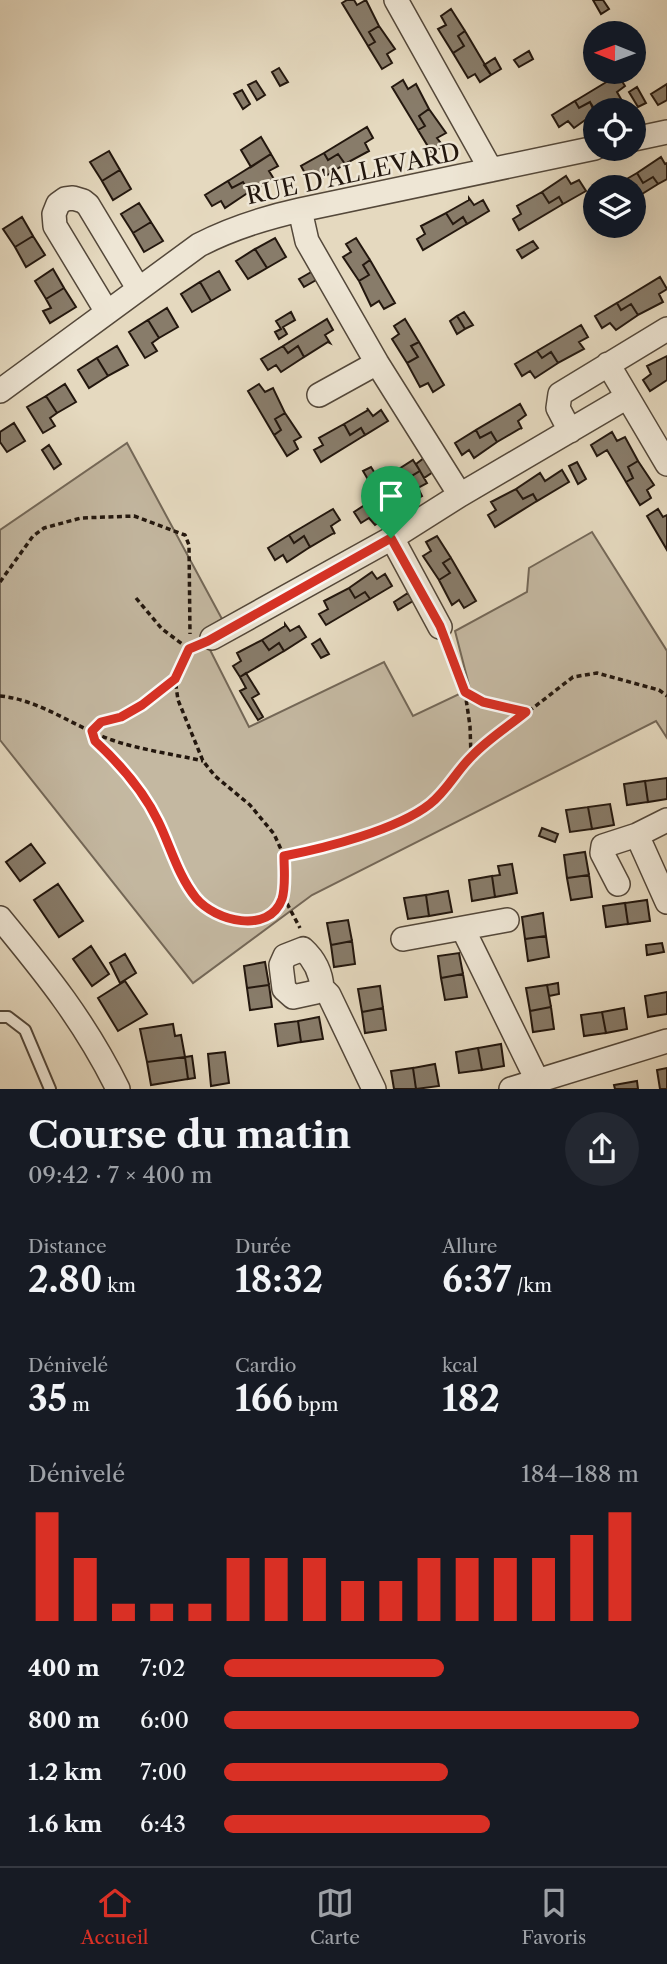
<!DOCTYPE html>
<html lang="fr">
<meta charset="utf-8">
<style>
:root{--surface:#171b24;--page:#242831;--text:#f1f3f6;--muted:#9ea1a6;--line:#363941;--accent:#d93025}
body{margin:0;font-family:"Libre Caslon Text",serif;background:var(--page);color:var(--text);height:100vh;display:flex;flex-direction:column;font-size:26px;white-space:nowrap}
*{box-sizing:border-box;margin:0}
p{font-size:23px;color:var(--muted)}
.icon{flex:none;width:38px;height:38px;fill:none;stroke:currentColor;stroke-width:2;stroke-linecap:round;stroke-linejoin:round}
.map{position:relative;height:1089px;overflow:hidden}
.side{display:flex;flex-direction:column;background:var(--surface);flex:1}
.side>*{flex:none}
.needle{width:46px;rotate:271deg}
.controls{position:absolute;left:583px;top:21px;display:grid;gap:14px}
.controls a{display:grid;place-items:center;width:63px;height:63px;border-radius:50%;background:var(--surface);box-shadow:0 7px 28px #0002;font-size:35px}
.pin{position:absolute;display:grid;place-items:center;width:60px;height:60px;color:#fff;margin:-72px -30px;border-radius:50% 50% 50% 0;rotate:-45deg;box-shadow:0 0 7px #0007}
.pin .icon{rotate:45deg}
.round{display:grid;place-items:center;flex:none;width:74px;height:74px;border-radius:37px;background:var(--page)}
.head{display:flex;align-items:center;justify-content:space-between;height:119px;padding:0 28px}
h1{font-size:38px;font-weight:700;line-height:52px}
.stats{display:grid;grid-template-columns:repeat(3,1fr);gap:10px;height:119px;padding:7px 28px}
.stats div{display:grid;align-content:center}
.stats b{font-size:35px;font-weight:700}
.stats small{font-size:19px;font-weight:400}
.stats p{font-size:19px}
.chart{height:196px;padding:14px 28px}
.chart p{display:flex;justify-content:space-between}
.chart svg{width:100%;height:126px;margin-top:7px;stroke:var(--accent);stroke-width:6}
ul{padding:0 28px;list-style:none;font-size:23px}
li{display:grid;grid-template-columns:112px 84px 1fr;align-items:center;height:52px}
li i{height:18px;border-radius:9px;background:var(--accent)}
.dock{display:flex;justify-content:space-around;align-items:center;height:98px;border-top:2px solid var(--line);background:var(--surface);font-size:19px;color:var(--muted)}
.dock a{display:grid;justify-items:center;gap:4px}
.dock .active{color:var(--accent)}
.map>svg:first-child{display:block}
.green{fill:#c4b8a1;stroke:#746858;stroke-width:2}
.building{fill:#887c6a;stroke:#23170e;stroke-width:2}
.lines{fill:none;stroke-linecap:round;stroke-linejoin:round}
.lane-casing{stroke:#54483a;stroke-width:14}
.street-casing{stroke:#54483a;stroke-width:26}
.path{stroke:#23170e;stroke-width:3.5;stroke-dasharray:5 3.5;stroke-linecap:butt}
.lane{stroke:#eee6d5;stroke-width:10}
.street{stroke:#eee6d5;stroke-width:23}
.route-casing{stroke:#fff;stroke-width:14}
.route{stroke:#d93025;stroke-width:9}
.labels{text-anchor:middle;stroke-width:5;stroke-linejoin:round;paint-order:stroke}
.street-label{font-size:24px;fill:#23170e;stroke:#eee6d5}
</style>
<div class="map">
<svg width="667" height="1089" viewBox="0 0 667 1089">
<rect width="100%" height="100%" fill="#e5d9bf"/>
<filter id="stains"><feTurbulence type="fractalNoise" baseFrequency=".00286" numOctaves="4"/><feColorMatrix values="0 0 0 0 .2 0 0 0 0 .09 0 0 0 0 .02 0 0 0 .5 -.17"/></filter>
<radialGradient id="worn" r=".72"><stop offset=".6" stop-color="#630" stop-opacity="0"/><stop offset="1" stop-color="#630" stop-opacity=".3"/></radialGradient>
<path class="green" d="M127,443l95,176 -20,15 47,93 135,-65 29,54 57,-27 -15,-58 72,-39 2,-24 63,-36 75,119v87l-11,-17 -344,174 -119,88 -193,-243v-210z"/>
<path class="building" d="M347,0h7l3,5 9,-5 13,26 -10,6 6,10 -7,4 -26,-43z
M593,0h10l6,9 -8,5z
M451,9l14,22 -7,5 6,10 -11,7 -15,-24 8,-4 -5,-9z
M379,26l16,23 -8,5 5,9 -10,6 -14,-23 7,-4 -6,-10z
M465,31l26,44 -11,7 -5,-8 -7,4 -15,-25 11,-7 -6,-10z
M529,51l4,8 -14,8 -5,-7z
M495,58l6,11 -10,6 -7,-10z
M279,68l9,14 -8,4 -8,-14z
M618,75l7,11 -8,6 4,7 -21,11h-5l-5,-8 -11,6 -4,-7z
M403,80l5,9 8,-5 13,25 -10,7 6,10 -7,4 -26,-43z
M256,81l9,14 -8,5 -9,-15z
M667,84v16l-9,5 -7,-11z
M637,87l9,16 -8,4 -9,-15z
M242,90l8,14 -7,5 -9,-15z
M575,101l4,7 11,-6 5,11 -21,15 -6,-7 -9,6 -7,-12z
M429,109l17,24 -9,5 6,8 -11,7 -14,-23 7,-4 -6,-10z
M367,127l6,11 -8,5 4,8 -24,13 -7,-10 -10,6 -4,-7z
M261,137l10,17 -20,13 -10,-17z
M109,151l11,19 -18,11 -12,-19z
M324,153l4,7 10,-6 7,10 -24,15 -6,-7 -8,5 -6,-11z
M271,154l7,12 -9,5 5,8 -25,13 -6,-10 -11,6 -4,-7z
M661,157l4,7 2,-1v16l-9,5 -5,-7 -10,6 -6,-10z
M120,170l11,19 -18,11 -11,-19z
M637,173l6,10 10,-6 5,7 -24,15v-12h-21z
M566,176l5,8 8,-4 7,11 -23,13 -4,-7 -10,6 -7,-11z
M228,181l4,7 11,-6 6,10 -24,16 -4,-7 -9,5 -7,-11z
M542,192l7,11 10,-6 4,7 -44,26 -6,-11 8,-5 -4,-8z
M469,198l5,7 9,-5 6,11 -22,13 -4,-7 -10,7 -7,-11 23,-13z
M139,203l12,19 -18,11 -12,-19z
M446,213l7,11 10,-7 4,7 -44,26 -6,-11 8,-5 -4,-8z
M22,217l11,19 -18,11 -12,-18z
M151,222l12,19 -19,11 -11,-19z
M33,236l12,19 -19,12 -11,-20z
M275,238l11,19 -19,11 -12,-19z
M356,238l14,22 -7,5 6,10 -10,6 -16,-24 8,-5 -5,-8z
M533,241l5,7 -16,10 -5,-8z
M255,249l12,19 -19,11 -12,-18z
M370,260l25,43 -11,6 -5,-8 -8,5 -12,-25 10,-6 -6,-10z
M53,269l11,19 -18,11 -11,-18z
M219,271l11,19 -19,11 -11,-19z
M313,271l5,8 -14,8 -5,-8z
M660,277l7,12 -8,5 4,8 -25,13 -7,-11 -10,6 -4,-7z
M200,282l11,19 -19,11 -11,-18z
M64,288l12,19 -26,16 -7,-12 8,-3 -5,-9z
M617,303l4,7 10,-6 7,11 -22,15 -6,-7 -8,5 -7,-12z
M167,308l11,19 -19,11 -11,-18z
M291,312l4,8 -12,7 4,7 -8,5 -4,-7 6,-3 -5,-8z
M464,312l9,13 -8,4 -8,-13z
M457,316l8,13 -8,5 -7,-13z
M327,319l6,11 -8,5 5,8 -2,-1 -24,15 -6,-11 -10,7 -5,-7z
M405,319l14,23 -8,4 7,11 -11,6 -15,-24 7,-5 -5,-8z
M148,320l11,18 -7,5 5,8 -12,7 -16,-26z
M581,325l7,12 -9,5 5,7 -26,14 -7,-11 -9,6 -5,-7z
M419,342l25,43 -11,7 -5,-9 -8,4 -13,-24 11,-6 -7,-11z
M117,346l11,19 -20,11 -11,-18z
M283,346l5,7 10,-7 6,11 -23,15 -5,-7 -8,5 -7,-11z
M537,351l5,7 9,-6 7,11 -23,15 -5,-7 -8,5 -7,-12z
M667,356v24l-17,11 -7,-11 8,-6 -4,-8z
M97,358l11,18 -19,12 -11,-18z
M65,384l11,18 -19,11 -11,-17z
M259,384l6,8 8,-4 12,25 -10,6 6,11 -7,5 -26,-44z
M46,396l11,17 -7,5 5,8 -12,7 -16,-26z
M520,404l6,11 -8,6 4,8 -1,-1 -24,14 -6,-10 -11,6 -4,-8z
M367,408l6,8 8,-6 7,11 -23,14 -4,-7 -11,7 -6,-11 24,-14z
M285,413l16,24 -7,4 4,8 -11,7 -13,-21 7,-5 -6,-11z
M14,423l11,18 -18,11 -7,-10v-10z
M344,424l6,11 11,-7 4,7 -44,27 -7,-12 9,-5 -4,-7z
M476,430l4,8 11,-6 6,10 -23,16 -5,-8 -7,5 -7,-12z
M612,432l5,9 8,-4 13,24 -10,6 5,11 -7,4 -19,-32 -10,6 -6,-11z
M49,445l12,19 -7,5 -12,-19z
M424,458l9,14 -9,6 -8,-14z
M413,460l7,11 -20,12 -6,-11z
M638,461l16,24 -7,5 4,8 -11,7 -14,-23 7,-4 -5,-11z
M577,462l9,17 -8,5 -9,-18z
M371,467l10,16 -8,5 -10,-17z
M562,470l7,12 -32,19 -4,-7 -10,5 -7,-10 24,-16 5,8z
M420,471l7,12 -9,5 4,8 -24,13 -6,-10 -11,6 -4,-8z
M516,489l7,10 10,-5 4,7 -42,26 -7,-12 8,-5 -5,-8z
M377,497l4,8 11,-6 6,10 -23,16 -6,-7 -8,5 -7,-11z
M333,509l7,11 -9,6 4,8 -1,-1 -24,14 -6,-11 -10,7 -5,-8z
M658,509l5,8 4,-2v35l-20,-34z
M289,535l5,8 10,-7 6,11 -23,15 -4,-7 -8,5 -7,-12z
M437,536l14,22 -8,5 7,10 -11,7 -16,-24 8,-5 -5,-9z
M451,558l25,43 -12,7 -5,-8 -7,5 -13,-25 11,-7 -7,-10z
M372,572l5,7 8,-5 7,12 -22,13 -5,-7 -10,6 -6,-10z
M349,588l6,10 10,-6 5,7 -44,26 -7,-11 9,-5 -4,-8z
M408,593l5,8 -15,9 -4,-8z
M285,624l5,7 9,-5 7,11 -22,14 -5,-8 -10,7 -7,-10 23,-14z
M320,639l9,15 -8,4 -9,-14z
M262,640l7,10 10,-7 5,8 -44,26 -7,-11 8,-5 -4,-8z
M246,673l13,21 -7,4 11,19 -5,3 -18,-29 6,-3 -6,-11z
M667,778v21l-19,3 -3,-21z
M645,781l3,21 -21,3 -3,-21z
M610,804l4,21 -22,4 -4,-22z
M588,807l4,22 -22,3 -4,-22z
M542,828l16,6 -3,8 -16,-6z
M31,844l14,19 -25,18 -14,-19z
M585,852l4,23 -22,3 -3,-23z
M512,864l5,29 -22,4 -3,-21 8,-1 -2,-9z
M589,875l3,22 -21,3 -4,-22z
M492,876l3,21 -23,4 -3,-21z
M58,884l25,37 -24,16 -25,-37z
M448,891l4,21 -23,4 -3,-21z
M426,895l3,21 -21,3 -4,-21z
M647,900l3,21 -22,3 -3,-21z
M625,903l3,21 -22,3 -3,-21z
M543,913l3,23 -21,3 -3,-22z
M348,920l4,21 -21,4 -4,-22z
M546,936l3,21 -21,4 -3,-22z
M352,941l3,23 -21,3 -3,-22z
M662,943l2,9 -17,3 -1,-10z
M91,946l18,28 -17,12 -19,-27z
M459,953l4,21 -22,4 -3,-22z
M125,954l11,19 -16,10 -10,-20z
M265,962l4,23 -22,3 -3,-22z
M463,974l4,23 -22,3 -4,-22z
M125,981l22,33 -29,17 -20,-33z
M558,983l1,11 -10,2 -2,-11z
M269,985l3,22 -22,3 -3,-22z
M547,985l4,22 -21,4 -4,-23z
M380,986l3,22 -21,4 -4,-23z
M667,992v22l-19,3 -3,-21z
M551,1007l3,22 -21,3 -3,-21z
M383,1008l3,22 -21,3 -3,-21z
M624,1008l3,21 -21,4 -4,-21z
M602,1012l4,21 -22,3 -3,-21z
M319,1017l4,22 -22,3 -3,-21z
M298,1021l3,21 -23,4 -3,-22z
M173,1024l2,12 6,-1 4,22 -38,5 -7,-33z
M501,1044l3,22 -22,4 -4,-22z
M478,1048l4,22 -23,3 -3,-21z
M225,1052l4,31 -18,3 -3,-32z
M192,1056l3,22 -7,1 -3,-22z
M185,1057l3,22 -37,6 -4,-23z
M435,1064l4,22 -23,3 -3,-21z
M413,1068l3,21h-22l-3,-18z
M667,1068v21h-7l-3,-19z
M637,1081l1,8h-23l-1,-4z"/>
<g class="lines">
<defs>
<path id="lane" d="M0,1017h8l17,13 25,59"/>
<path id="street" d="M396,0l95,170
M634,139l33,-7
M300,210l7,31 70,122 83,132 167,-98
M107,312l-52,-86 -1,-12 4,-10 7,-5 8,-1 10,3 5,4 50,83
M608,364l59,100
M0,391l199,-146c33,-17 65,-27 101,-35l295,-62
M319,395l58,-32
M570,431l-12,-23 2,-14 107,-65
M392,538l48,89
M212,638l180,-100 68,-43
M637,835l30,67
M618,884l-16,-31 1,-7 34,-11 30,-15
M0,918c47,57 85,104 118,171
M463,929l74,151
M403,939l104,-19
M322,988l-6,4 -23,5 -9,-8 -3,-24 4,-9 18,-7c11,10 18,24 19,39l7,7 45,94
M511,1089l156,-48"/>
</defs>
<use href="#lane" class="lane-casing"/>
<use href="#street" class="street-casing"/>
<path class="path" d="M0,582l33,-46 11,-8 37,-10 53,-2 51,19 4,10 1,89
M136,598l26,31 27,20
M193,647l-4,2 -14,30 3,21 25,61 12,15 35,29 24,29 10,22c48,-9 102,-23 144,-50 17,-11 32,-33 43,-50l102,-79 24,-4 62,17 8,6
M448,647l17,45 18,10 43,10
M175,679c-17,13 -33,28 -52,37 -14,6 -20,3 -31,15l3,10c25,23 48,49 63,80 12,24 20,55 38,77 19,23 73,37 86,1 4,-12 2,-30 2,-43
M465,692l5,34 1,30
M0,696c41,4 74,31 112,44 29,10 61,14 91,21
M283,896l17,32"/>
<use href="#lane" class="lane"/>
<use href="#street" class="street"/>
</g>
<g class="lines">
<defs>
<path id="route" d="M391,538l49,88 25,66 18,10 43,10c-17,14 -38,27 -54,44 -15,14 -25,35 -42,48 -33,26 -105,44 -146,52 0,13 2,31 -2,43 -13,36 -67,22 -86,-1 -18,-22 -26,-53 -38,-77 -15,-31 -38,-57 -63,-80l-3,-10 9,-9 20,-5 21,-12 33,-26 14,-30 19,-8z"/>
</defs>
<use href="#route" class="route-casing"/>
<use href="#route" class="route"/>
</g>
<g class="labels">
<g class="street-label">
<text transform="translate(353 174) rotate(-12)" y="8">RUE D'ALLEVARD</text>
</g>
</g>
<rect width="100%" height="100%" filter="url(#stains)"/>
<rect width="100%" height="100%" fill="url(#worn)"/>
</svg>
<div class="controls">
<a><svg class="needle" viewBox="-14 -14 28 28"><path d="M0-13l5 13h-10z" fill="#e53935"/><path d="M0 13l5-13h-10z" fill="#9ea1a6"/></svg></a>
<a><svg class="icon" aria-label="locate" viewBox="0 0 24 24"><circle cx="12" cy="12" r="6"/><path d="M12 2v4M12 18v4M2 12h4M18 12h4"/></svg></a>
<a><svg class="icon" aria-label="layers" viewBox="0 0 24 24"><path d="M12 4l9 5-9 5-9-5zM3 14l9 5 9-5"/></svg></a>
</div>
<div class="pin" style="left:391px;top:538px;background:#1e9e55"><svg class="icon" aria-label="arrive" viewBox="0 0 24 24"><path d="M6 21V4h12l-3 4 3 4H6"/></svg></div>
</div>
<section class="side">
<div class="head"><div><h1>Course du matin</h1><p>09:42 · 7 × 400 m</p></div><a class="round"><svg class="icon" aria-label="share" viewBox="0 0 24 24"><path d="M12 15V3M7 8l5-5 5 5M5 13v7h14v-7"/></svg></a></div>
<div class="stats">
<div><p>Distance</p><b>2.80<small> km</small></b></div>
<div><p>Durée</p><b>18:32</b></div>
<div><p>Allure</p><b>6:37<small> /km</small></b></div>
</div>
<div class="stats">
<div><p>Dénivelé</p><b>35<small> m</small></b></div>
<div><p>Cardio</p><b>166<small> bpm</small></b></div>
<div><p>kcal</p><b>182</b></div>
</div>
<div class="chart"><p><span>Dénivelé</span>184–188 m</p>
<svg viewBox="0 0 160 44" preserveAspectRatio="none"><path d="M5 44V6M15 44V22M25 44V38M35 44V38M45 44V38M55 44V22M65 44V22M75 44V22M85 44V30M95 44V30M105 44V22M115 44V22M125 44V22M135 44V22M145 44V14M155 44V6"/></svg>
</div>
<ul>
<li><b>400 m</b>7:02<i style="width:53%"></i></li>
<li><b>800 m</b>6:00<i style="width:100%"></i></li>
<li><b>1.2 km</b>7:00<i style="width:54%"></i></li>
<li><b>1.6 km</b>6:43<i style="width:64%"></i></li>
</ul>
</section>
<nav class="dock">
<a class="active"><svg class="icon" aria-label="home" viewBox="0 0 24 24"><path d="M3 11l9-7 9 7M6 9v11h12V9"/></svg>Accueil</a>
<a><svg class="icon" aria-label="map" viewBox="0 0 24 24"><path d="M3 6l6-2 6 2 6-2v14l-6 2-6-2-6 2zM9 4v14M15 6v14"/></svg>Carte</a>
<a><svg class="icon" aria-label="saved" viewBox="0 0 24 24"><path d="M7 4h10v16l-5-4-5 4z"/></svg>Favoris</a>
</nav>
